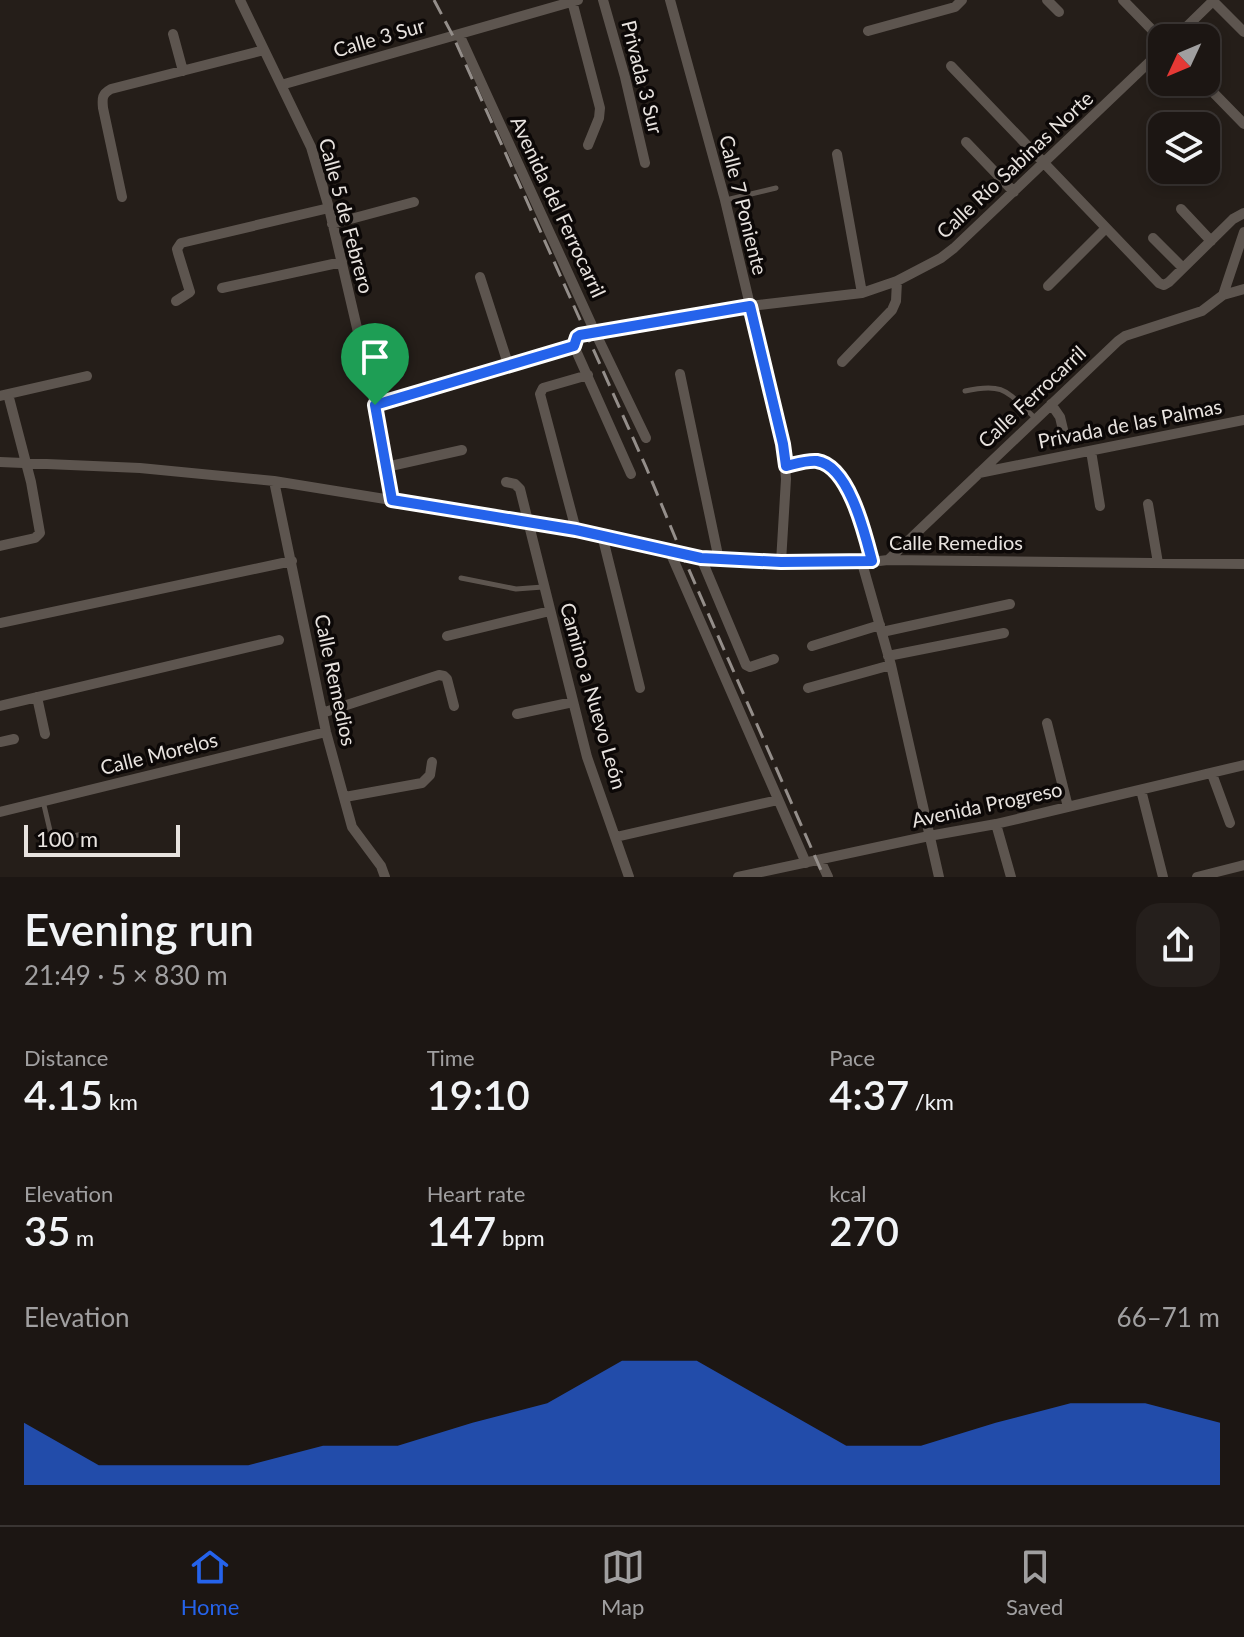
<!DOCTYPE html>
<meta charset="utf-8">
<style>
:root{--surface:#1c1613;--page:#251f1c;--text:#f1f3f6;--muted:#a09fa0;--line:#3a3533;--accent:#2563eb}
body{margin:0;font-family:Lato,sans-serif;background:var(--page);color:var(--text);height:100vh;display:flex;flex-direction:column;font-size:30px;white-space:nowrap}
*{box-sizing:border-box;margin:0}
p{font-size:26px;color:var(--muted)}
.icon{flex:none;width:44px;height:44px;fill:none;stroke:currentColor;stroke-width:2;stroke-linecap:round;stroke-linejoin:round}
.map{position:relative;height:877px;overflow:hidden}
.details{display:flex;flex-direction:column;background:var(--surface);flex:1}
.details>*{flex:none}
.needle{width:52px;rotate:226deg}
.buttons{position:absolute;left:1148px;top:24px;display:grid;gap:16px}
.buttons a{display:grid;place-items:center;width:72px;height:72px;border-radius:16px;background:var(--surface);box-shadow:0 4px 12px #0003,0 0 0 2px var(--line);font-size:40px}
.scale{position:absolute;left:24px;bottom:20px;width:156px;box-sizing:border-box;padding-left:8px;border:4px solid #e8e3df;border-top:0;font-size:22px;line-height:28px;white-space:nowrap;color:#e8e3df;-webkit-text-stroke:6px #0c0807;paint-order:stroke}
.pin{position:absolute;display:grid;place-items:center;width:68px;height:68px;color:#fff;margin:-82px -34px;border-radius:50% 50% 50% 0;rotate:-45deg;box-shadow:0 0 8px #0007}
.pin .icon{rotate:45deg}
.round{display:grid;place-items:center;flex:none;width:84px;height:84px;border-radius:24px;background:var(--page)}
.summary{display:flex;align-items:center;justify-content:space-between;height:136px;padding:0 24px}
h1{font-size:44px;font-weight:600;line-height:60px}
.stats{display:grid;grid-template-columns:repeat(3,1fr);gap:12px;height:136px;padding:8px 24px}
.stats div{display:grid;align-content:center}
.stats b{font-size:40px;font-weight:600}
.stats small{font-size:22px;font-weight:400}
.stats p{font-size:22px}
.chart{height:224px;padding:16px 24px}
.chart p{display:flex;justify-content:space-between}
.chart svg{width:100%;height:144px;margin-top:8px;fill:var(--accent);opacity:.7}
.tab-bar{display:flex;justify-content:space-around;align-items:center;height:112px;border-top:2px solid var(--line);background:var(--surface);font-size:22px;color:var(--muted)}
.tab-bar a{display:grid;justify-items:center;gap:4px}
.tab-bar .current{color:var(--accent)}
.map>svg:first-child{display:block}
.lines{fill:none;stroke-linecap:round;stroke-linejoin:round}
.lane{stroke:#5d554f;stroke-width:5}
.street{stroke:#5d554f;stroke-width:10}
.rail{stroke:#948e8a;stroke-width:3;stroke-dasharray:16 8;stroke-linecap:butt}
.route-casing{stroke:#fff;stroke-width:16}
.route{stroke:#2563eb;stroke-width:10}
.labels{text-anchor:middle;stroke-width:7;stroke-linejoin:round;paint-order:stroke}
.street-label{font-size:20px;fill:#e8e3df;stroke:#0c0807}
</style>
<div class="map">
<svg width="1244" height="877" viewBox="0 0 1244 877">
<rect width="100%" height="100%" fill="#251e19"/>
<g class="lines">
<path class="lane" d="M726,200l50,-12
M965,391c40,-9 42,1 70,27
M461,578l55,11 27,-2
M43,801l9,38 3,1 23,-5"/>
<path class="street" d="M240,0l71,147 18,61 46,197 17,95
M603,0l22,77 20,86
M670,0l55,200 58,244 3,35 -5,83
M1047,0l12,12
M1123,0l39,40
M572,1l28,107 -1,10 -11,27
M1213,1l31,31
M868,31l87,-24 7,-7
M173,34l10,37
M459,34l136,298 51,106
M1175,38l39,-38
M951,66l208,217 5,2 5,-3 64,-63 11,-6
M1203,82l41,42
M281,85l297,-85
M966,142l48,50
M837,154l25,139
M122,197l-19,-89c-1,-10 -1,-14 8,-19l153,-39
M1181,209l30,32
M332,224l82,-22
M1153,238l30,30
M480,277l29,90
M1048,286l58,-58
M222,288l120,-26
M1223,295l21,-63
M176,301l14,-9 -12,-39 -1,-4 4,-6 148,-35
M574,346l57,128
M842,362l50,-52 4,-9 1,-20
M680,374l39,186
M0,396l87,-20
M1051,404l9,13 5,21
M375,405l199,-59 3,-9 3,-2 170,-29 112,-13 35,-12 44,-23 13,-10 208,-198
M1091,451l9,55
M0,462l140,6 134,13 302,49 106,24 37,6 143,3 26,-3 356,4
M786,466c9,-2 21,-6 31,-5 32,5 48,73 55,100
M386,467l76,-17
M979,473l265,-53
M274,481l52,251 26,95 29,39 4,11
M506,482l9,2 5,5 67,268 42,120
M1148,504l10,59
M576,530l-36,-136 3,-6 45,-13
M602,535l38,153
M0,546l35,-8 5,-5 -9,-51 -23,-88
M670,552l136,311
M701,558l45,107 4,2 24,-8
M888,560l230,-219 7,-5 77,-25 21,-16 21,-6
M862,563l29,102 48,212
M0,623l292,-62
M882,632l128,-28
M447,636l103,-25
M812,646l68,-21
M888,656l116,-23
M808,688l83,-23
M37,697l8,37
M0,706l279,-66
M322,713l117,-38 5,1 3,3 7,27
M517,714l56,-12
M1047,723l21,84
M0,742l14,-3
M1212,774l18,49
M1141,790l22,87
M345,797l77,-14 8,-8 2,-13
M0,812l326,-80
M996,824l15,53
M616,837l162,-37
M820,860l8,17
M738,877l191,-41 67,-12 248,-59
M1197,877l47,-12"/>
<path class="rail" d="M434,0l19,36 193,431 36,87 142,323"/>
</g>
<g class="lines">
<defs>
<path id="route" d="M750,306l33,138 3,22c9,-2 21,-6 31,-5 32,5 48,73 55,100l-91,1 -80,-4 -125,-28 -184,-30 -17,-95 199,-59 3,-9 3,-2z"/>
</defs>
<use href="#route" class="route-casing"/>
<use href="#route" class="route"/>
</g>
<g class="labels">
<g class="street-label">
<text transform="translate(379 38) rotate(-16)" y="7">Calle 3 Sur</text>
<text transform="translate(642 77) rotate(76)" y="7">Privada 3 Sur</text>
<text transform="translate(1015 165) rotate(-43)" y="7">Calle Río Sabinas Norte</text>
<text transform="translate(743 205) rotate(76)" y="7">Calle 7 Poniente</text>
<text transform="translate(558 207) rotate(65)" y="7">Avenida del Ferrocarril</text>
<text transform="translate(346 216) rotate(75)" y="7">Calle 5 de Febrero</text>
<text transform="translate(1032 397) rotate(-43)" y="7">Calle Ferrocarril</text>
<text transform="translate(1130 424) rotate(-11)" y="7">Privada de las Palmas</text>
<text x="956" y="550">Calle Remedios</text>
<text transform="translate(335 680) rotate(78)" y="7">Calle Remedios</text>
<text transform="translate(593 696) rotate(74)" y="7">Camino a Nuevo León</text>
<text transform="translate(159 754) rotate(-14)" y="7">Calle Morelos</text>
<text transform="translate(987 805) rotate(-12)" y="7">Avenida Progreso</text>
</g>
</g>
</svg>
<div class="buttons">
<a><svg class="needle" viewBox="-14 -14 28 28"><path d="M0-13l5 13h-10z" fill="#e53935"/><path d="M0 13l5-13h-10z" fill="#a09fa0"/></svg></a>
<a><svg class="icon" aria-label="layers" viewBox="0 0 24 24"><path d="M12 4l9 5-9 5-9-5zM3 14l9 5 9-5"/></svg></a>
</div>
<div class="scale">100 m</div>
<div class="pin" style="left:375px;top:405px;background:#1e9e55"><svg class="icon" aria-label="arrive" viewBox="0 0 24 24"><path d="M6 21V4h12l-3 4 3 4H6"/></svg></div>
</div>
<section class="details">
<div class="summary"><div><h1>Evening run</h1><p>21:49 · 5 × 830 m</p></div><a class="round"><svg class="icon" aria-label="share" viewBox="0 0 24 24"><path d="M12 15V3M7 8l5-5 5 5M5 13v7h14v-7"/></svg></a></div>
<div class="stats">
<div><p>Distance</p><b>4.15<small> km</small></b></div>
<div><p>Time</p><b>19:10</b></div>
<div><p>Pace</p><b>4:37<small> /km</small></b></div>
</div>
<div class="stats">
<div><p>Elevation</p><b>35<small> m</small></b></div>
<div><p>Heart rate</p><b>147<small> bpm</small></b></div>
<div><p>kcal</p><b>270</b></div>
</div>
<div class="chart"><p><span>Elevation</span>66–71 m</p>
<svg viewBox="0 0 160 44" preserveAspectRatio="none"><path d="M0 44V25L10 38L20 38L30 38L40 32L50 32L60 25L70 19L80 6L90 6L100 19L110 32L120 32L130 25L140 19L150 19L160 25V44z"/></svg>
</div>
</section>
<nav class="tab-bar">
<a class="current"><svg class="icon" aria-label="home" viewBox="0 0 24 24"><path d="M3 11l9-7 9 7M6 9v11h12V9"/></svg>Home</a>
<a><svg class="icon" aria-label="map" viewBox="0 0 24 24"><path d="M3 6l6-2 6 2 6-2v14l-6 2-6-2-6 2zM9 4v14M15 6v14"/></svg>Map</a>
<a><svg class="icon" aria-label="saved" viewBox="0 0 24 24"><path d="M7 4h10v16l-5-4-5 4z"/></svg>Saved</a>
</nav>
